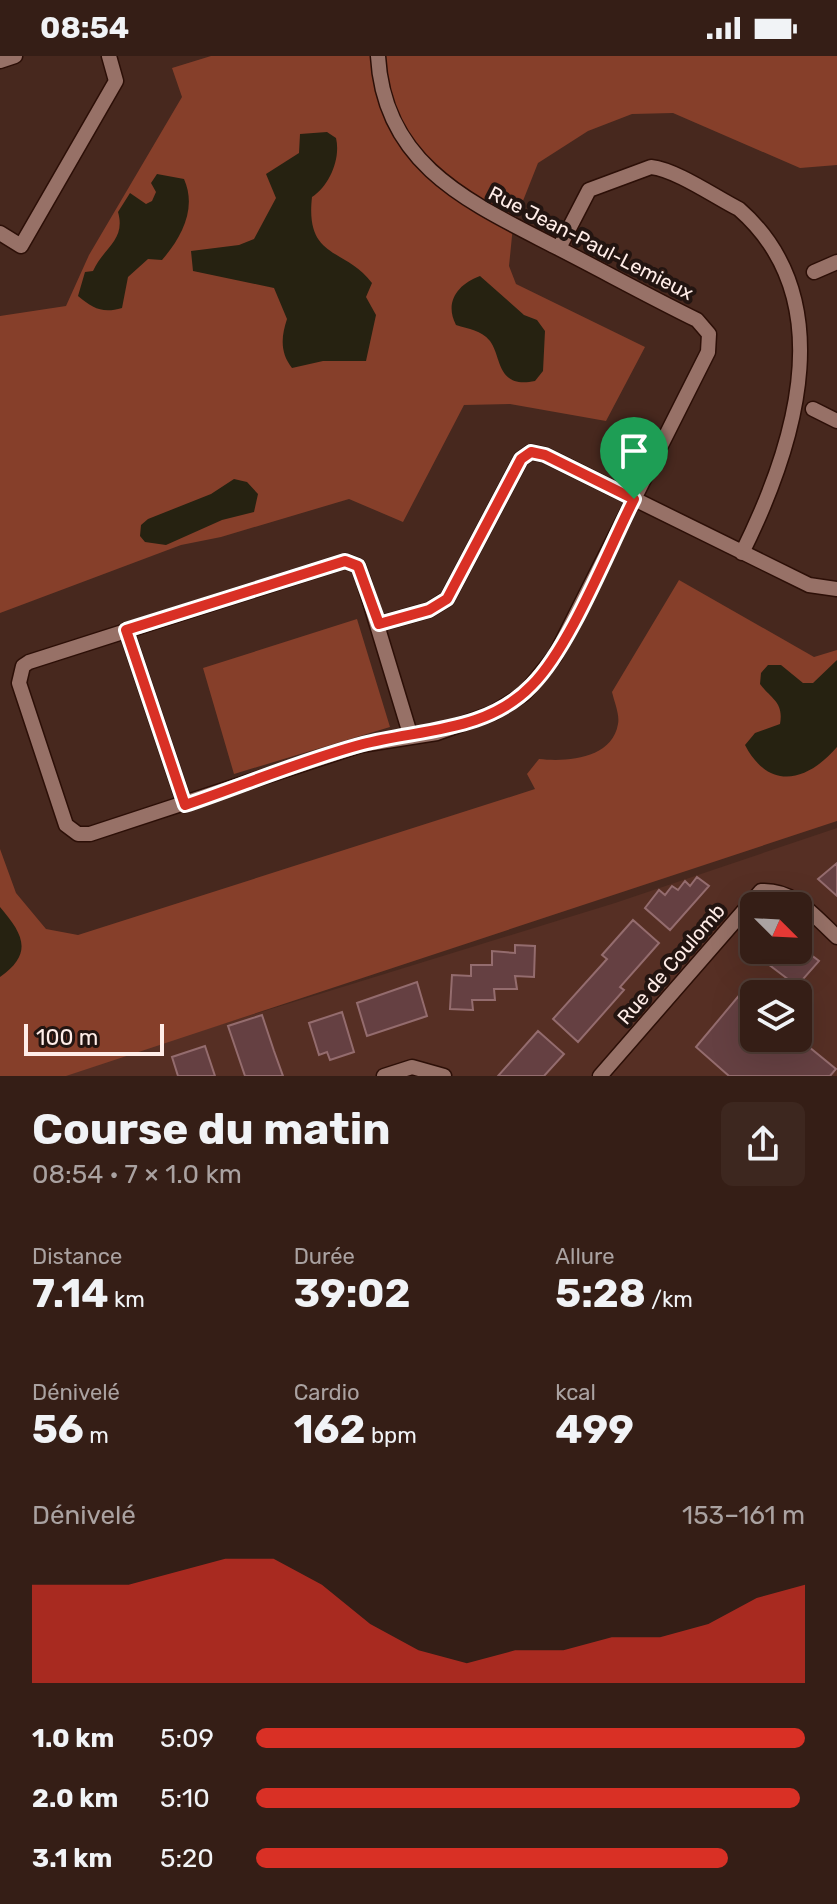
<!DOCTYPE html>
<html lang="fr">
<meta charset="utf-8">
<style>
:root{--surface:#351e16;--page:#3d271f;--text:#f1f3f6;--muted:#aaa2a1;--line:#4f3c35;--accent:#d93025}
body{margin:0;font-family:Rubik,sans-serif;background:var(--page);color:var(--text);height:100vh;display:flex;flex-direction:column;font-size:30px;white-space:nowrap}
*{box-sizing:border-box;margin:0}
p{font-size:26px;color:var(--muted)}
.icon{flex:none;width:44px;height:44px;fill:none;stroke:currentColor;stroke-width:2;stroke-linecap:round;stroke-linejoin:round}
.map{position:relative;height:1020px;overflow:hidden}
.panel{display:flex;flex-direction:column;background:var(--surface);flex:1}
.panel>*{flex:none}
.needle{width:52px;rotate:114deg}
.fabs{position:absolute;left:740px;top:836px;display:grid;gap:16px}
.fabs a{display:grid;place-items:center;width:72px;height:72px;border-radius:12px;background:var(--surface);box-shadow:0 8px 32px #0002,0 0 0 2px var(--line);font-size:40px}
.scale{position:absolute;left:24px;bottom:20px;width:140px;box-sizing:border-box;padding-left:8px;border:4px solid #ffede8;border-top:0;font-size:22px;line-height:28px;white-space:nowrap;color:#ffede8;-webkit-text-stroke:6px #231511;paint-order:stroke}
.pin{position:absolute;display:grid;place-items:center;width:68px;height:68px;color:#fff;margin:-82px -34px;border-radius:50% 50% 50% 0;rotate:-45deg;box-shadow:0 0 8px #0007}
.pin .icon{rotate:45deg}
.round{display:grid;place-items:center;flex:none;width:84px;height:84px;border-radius:12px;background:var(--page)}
.summary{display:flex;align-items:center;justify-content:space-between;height:136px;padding:0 32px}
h1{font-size:44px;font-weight:700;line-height:60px}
.stats{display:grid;grid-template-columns:repeat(3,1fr);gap:12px;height:136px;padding:8px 32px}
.stats div{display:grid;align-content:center}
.stats b{font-size:40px;font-weight:700}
.stats small{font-size:22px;font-weight:400}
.stats p{font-size:22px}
.chart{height:224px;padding:16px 32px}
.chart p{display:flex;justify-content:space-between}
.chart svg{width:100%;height:144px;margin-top:8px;fill:var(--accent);opacity:.7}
ul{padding:0 32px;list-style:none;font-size:26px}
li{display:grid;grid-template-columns:128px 96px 1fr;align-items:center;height:60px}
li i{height:20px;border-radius:10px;background:var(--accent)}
.status{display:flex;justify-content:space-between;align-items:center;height:56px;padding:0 40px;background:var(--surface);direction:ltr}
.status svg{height:22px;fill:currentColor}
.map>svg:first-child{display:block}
.built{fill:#562f24;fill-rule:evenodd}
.green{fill:#863f2a}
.water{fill:#262211}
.building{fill:#654042;stroke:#946c6e;stroke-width:2}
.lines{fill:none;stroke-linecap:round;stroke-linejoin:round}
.minor-casing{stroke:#2c0f07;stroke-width:17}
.minor{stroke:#977167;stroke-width:14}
.route-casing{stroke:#fff;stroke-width:16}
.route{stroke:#d93025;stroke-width:10}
.labels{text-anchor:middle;stroke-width:8;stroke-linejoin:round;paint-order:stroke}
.street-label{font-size:20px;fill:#ffede8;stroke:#231511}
</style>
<div class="status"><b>08:54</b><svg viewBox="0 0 49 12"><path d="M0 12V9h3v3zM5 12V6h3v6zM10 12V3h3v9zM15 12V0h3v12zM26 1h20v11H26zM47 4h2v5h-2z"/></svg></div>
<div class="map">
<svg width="837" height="1020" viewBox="0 0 837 1020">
<rect width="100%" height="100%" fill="#47281e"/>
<path class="built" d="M837,772v248h-784l562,-173zM754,850h44v44h-44zM754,938h44v44h-44z"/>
<path class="green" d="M211,0h626v109l-37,3 -127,-55 -41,1 -44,17 -50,32 -25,63 -4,40 7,18 129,63 -39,74 -96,-17 -46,1 -61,117 -54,-23 -128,38 -40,8 -181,68v-297l66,-10 23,-51 93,-158 -10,-29z
M679,524l135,77 23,-7v171l-771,255h-66v-227l16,44 30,36 32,6 457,-146 -8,-15 12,-15c28,3 73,0 79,-35 2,-9 -4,-23 -6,-32z
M357,563l33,108 -156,47 -31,-106z"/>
<path class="water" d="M327,76l9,6c5,21 -7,48 -24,59 -7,63 33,50 60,86l-6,14 10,18 -10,46h-43l-31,7c-12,-15 -11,-31 -5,-49l-13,-31 -81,-17 -2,-20 48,-6 15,-6 22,-41 -10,-24 33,-21 1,-19z
M157,118l27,5c13,29 -2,58 -22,81l-14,-1 -20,18 -6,31c-20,6 -29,0 -44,-12l7,-24 8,-1c11,-24 33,-31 25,-59l12,-19 16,11 6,-3 4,-9 -5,-9z
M480,220l44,39 13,5 8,11 -2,40 -8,10c-39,8 -33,-24 -45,-40 -9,-11 -21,-12 -34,-16 -12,-23 2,-41 24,-49z
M234,423l13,3 11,12 -4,18 -32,8 -56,25 -21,-3 -5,-6 1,-11 7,-6 63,-25z
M837,604v87c-30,35 -68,44 -92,-2l10,-12 25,-9c4,-22 -9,-25 -20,-40l1,-11 7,-8h13l22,18h10z
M0,851c23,27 34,46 0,70z"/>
<path class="building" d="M837,807v33l-19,-17z
M697,821l12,9 -39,44 -25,-22 14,-18 6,5 7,-9 6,4 7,-9 5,5z
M633,864l26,23 -39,44 4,3 -46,52 -25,-23 54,-60 -5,-4z
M515,889l20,1 -1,31 -19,-1 2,13h-23l1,11h-23l1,10 -23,-1 2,-34 19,1v-11h21v-14l23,2z
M798,889l21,16 -22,25 -37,-28 8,-8h30z
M417,926l10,34 -60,20 -10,-33z
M742,936l12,10v36h44l38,31 -6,7h-101l-33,-29z
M342,956l12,40 -24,8 -3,-8 -8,3 -10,-32z
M262,959l12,36 9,25h-38l-17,-50z
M538,975l26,23 -20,22h-46z
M205,990l10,30h-37l-6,-19z"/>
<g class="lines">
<defs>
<path id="minor" d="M378,0c6,110 93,147 178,191 47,24 94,50 141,73l12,14 -1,18 -153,304 -31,38 -31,19 -56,20 -76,12 -271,89h-12l-12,-9 -47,-142 4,-17 6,-4 316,-101 13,5 6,16 47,155
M0,5l15,-5
M0,177l21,13 95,-165 -7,-25
M559,192l30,-58 62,-23c26,3 64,30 88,42 98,86 62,225 3,344
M814,216l23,-10
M813,353l24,12
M379,568l50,-14 18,-11 74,-140 10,-7 14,3 264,130 28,4
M126,574l59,175
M384,1020l28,-9 32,9
M600,1020l161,-185c33,-2 53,25 76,46"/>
</defs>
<use href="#minor" class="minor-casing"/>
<use href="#minor" class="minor"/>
</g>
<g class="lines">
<defs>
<path id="route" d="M531,396l14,3 89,44c-26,51 -64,148 -102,186 -45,47 -111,44 -169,59 -60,16 -119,41 -178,61l-59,-175 219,-69 13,5 21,58 50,-14 18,-11 74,-140z"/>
</defs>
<use href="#route" class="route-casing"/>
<use href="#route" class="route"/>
</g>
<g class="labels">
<g class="street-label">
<text transform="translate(591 187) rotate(27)" y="7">Rue Jean-Paul-Lemieux</text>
<text transform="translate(671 908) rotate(-49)" y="7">Rue de Coulomb</text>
</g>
</g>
</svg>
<div class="fabs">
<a><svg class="needle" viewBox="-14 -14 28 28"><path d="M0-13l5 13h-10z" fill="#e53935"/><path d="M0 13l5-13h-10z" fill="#aaa2a1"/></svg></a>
<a><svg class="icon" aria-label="layers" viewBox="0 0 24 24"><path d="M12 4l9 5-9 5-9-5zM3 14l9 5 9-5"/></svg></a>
</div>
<div class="scale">100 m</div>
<div class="pin" style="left:634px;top:443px;background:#1e9e55"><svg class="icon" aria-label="arrive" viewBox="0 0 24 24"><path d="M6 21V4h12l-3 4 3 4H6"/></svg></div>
</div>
<section class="panel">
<div class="summary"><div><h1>Course du matin</h1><p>08:54 · 7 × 1.0 km</p></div><a class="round"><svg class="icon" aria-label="share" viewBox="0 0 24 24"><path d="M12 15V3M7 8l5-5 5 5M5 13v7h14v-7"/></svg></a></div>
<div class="stats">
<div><p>Distance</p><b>7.14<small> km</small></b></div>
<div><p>Durée</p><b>39:02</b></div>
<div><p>Allure</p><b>5:28<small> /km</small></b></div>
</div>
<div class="stats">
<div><p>Dénivelé</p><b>56<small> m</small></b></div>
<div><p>Cardio</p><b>162<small> bpm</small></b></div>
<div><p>kcal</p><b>499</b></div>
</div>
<div class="chart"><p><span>Dénivelé</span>153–161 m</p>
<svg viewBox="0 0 160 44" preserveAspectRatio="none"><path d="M0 44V14L10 14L20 14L30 10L40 6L50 6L60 14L70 26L80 34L90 38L100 34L110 34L120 30L130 30L140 26L150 18L160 14V44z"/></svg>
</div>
<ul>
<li><b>1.0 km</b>5:09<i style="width:100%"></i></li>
<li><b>2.0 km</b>5:10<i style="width:99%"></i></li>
<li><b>3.1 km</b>5:20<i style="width:86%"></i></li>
</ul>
</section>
